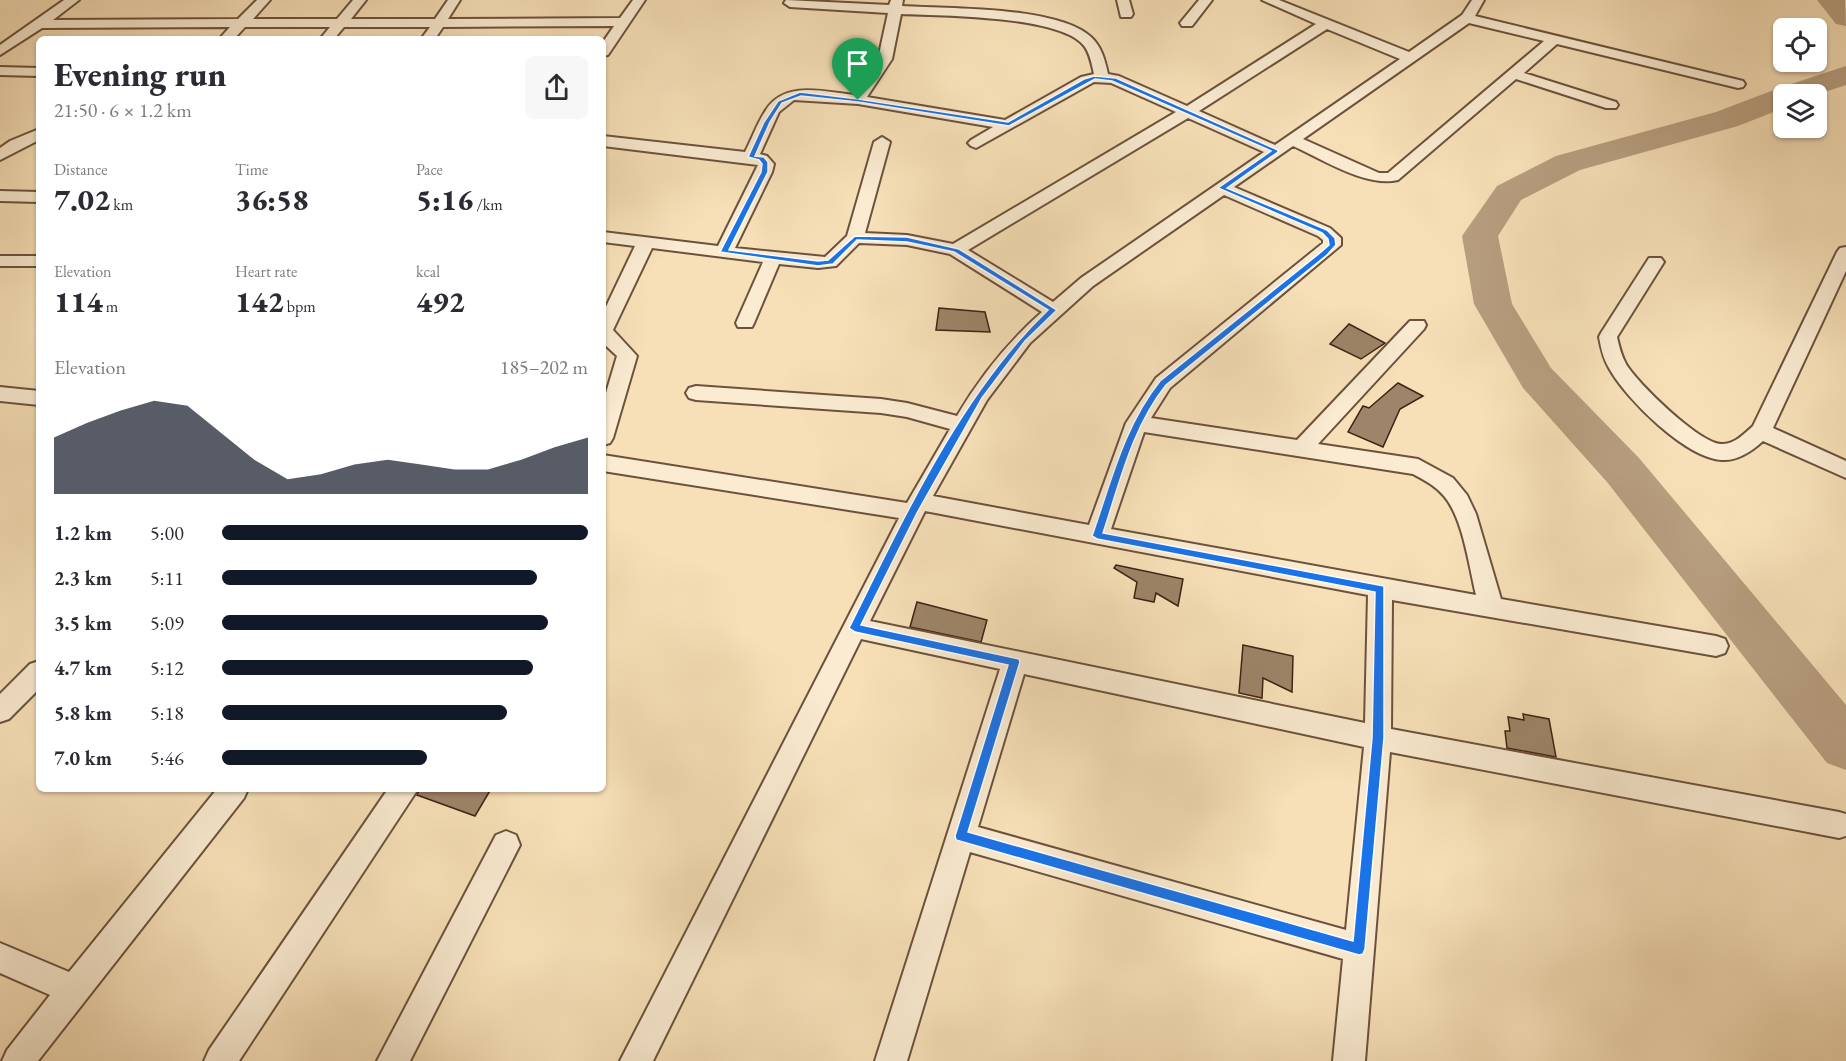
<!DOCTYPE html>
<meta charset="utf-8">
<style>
:root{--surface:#fff;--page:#f7f7f7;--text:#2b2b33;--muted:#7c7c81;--accent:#111827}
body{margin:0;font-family:"EB Garamond",serif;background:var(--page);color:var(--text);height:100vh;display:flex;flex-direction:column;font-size:22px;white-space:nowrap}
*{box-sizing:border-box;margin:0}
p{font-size:20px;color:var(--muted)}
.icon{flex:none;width:33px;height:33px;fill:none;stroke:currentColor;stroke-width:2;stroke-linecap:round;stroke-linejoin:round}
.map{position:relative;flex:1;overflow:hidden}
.side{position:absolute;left:36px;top:36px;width:570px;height:756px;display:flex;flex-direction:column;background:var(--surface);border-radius:9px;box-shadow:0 2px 4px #0004}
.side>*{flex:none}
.controls{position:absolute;left:1773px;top:18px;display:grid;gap:12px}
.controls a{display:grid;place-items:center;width:54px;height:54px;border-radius:9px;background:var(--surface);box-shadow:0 2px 4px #0004;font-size:30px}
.pin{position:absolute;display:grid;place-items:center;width:51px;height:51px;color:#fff;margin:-62px -26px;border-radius:50% 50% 50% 0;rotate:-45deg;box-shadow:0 0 6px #0007}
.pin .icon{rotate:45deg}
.round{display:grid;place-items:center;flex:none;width:63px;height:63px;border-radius:9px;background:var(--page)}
.headline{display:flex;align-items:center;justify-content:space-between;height:102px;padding:0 18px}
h1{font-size:33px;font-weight:800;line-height:45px}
.figures{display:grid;grid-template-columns:repeat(3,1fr);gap:9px;height:102px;padding:6px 18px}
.figures div{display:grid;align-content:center}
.figures b{font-size:30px;font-weight:800}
.figures small{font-size:16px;font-weight:400}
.figures p{font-size:16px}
.chart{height:168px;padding:12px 18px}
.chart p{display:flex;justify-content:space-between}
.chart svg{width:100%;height:108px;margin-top:6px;fill:var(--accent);opacity:.7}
ul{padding:0 18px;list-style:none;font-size:20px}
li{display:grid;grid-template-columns:96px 72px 1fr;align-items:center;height:45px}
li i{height:15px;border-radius:8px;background:var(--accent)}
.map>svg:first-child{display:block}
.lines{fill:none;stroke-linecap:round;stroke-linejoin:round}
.river{fill:#b89f80;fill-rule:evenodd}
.building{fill:#9e8569;stroke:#3e2213;stroke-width:1.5}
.street-casing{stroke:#6c523c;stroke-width:4}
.street{fill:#faebd1;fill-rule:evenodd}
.route{fill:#1a73e8;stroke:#fff;stroke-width:1.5;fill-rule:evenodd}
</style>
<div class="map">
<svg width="1846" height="1061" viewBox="0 0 1846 1061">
<rect width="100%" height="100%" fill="#f7e0b8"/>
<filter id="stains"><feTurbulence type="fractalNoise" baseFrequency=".00333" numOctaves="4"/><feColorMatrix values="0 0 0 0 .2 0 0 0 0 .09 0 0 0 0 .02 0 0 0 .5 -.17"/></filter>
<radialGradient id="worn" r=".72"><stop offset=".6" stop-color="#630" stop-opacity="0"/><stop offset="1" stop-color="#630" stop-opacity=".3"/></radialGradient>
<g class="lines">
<path class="river" d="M1817,0h28l1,26 -10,-2z
M1846,66v19l-30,10 -32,-1v14l-46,18 -158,44 -59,30 -23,36 14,68 39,64 88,90 207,247v65l-19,-7 -220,-281 -84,-94 -49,-84 -12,-68 35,-50 59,-30 160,-44 63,-24z"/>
</g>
<path class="building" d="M939,308l46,4 5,20 -54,-2z
M1349,324l36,19 -24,16 -31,-15z
M1398,383l25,13 -23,13 -17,38 -35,-15 15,-26 6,2z
M1116,565l67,14 -5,27 -22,-13 -2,9 -20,-4 3,-16 -23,-14z
M917,602l70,18 -6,22 -71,-15z
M1243,645l50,11 -1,36 -29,-14 -1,20 -23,-5z
M1523,714l26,5 7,38 -49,-9 -2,-17h5l-2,-14 16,3z
M420,789h71l-16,27 -58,-21z"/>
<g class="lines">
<defs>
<path id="street" d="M64,0h15l-26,20 185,-1 19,-19h13l-17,19h84l16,-19h13l-15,19h84l13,-19h12l-12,19 172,-1 13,-18h12l-37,55 -5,1v-14l11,-16 -171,1 -8,12h-14l9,-12h-86l-10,12h-14l10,-12h-85l-11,12h-15l11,-12 -188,1 -42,27v-10z
M786,0l103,5 2,-5h12l-1,6c47,3 155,0 189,31 11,10 14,24 17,37l11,2 68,30 129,-82 -54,-24h17l130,52 53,-37 10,-15h12l-9,16 268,65 2,3 -2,3 -5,1 -181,-44 -33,29 92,29 2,3 -2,3h-10l-90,-29 -118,101c-31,8 -76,-21 -105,-34l-59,41 96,41 11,10v7l-171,143 -19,30 146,22 113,-119h14l2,4 -2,4 -106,115 100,15 35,19 14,17 9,19 25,85 215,37 9,3 3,7 -3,7 -9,3 -324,-56 -1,129 448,83 7,2v22l-7,2 -449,-86 -25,309h-32l10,-102 -373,-107 -63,209h-32l125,-392 -139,-30 -208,422h-33l279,-543 -296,-47v-16l304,48 43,-74 -43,-12 -26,-4 -185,-13 -7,-2 -3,-5 3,-5 7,-2 185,13 26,4 50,13c23,-39 51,-74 85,-104l-92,-58 -43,-9 -48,-2 -23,23 -18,2 -39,-4 -25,59 -2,4h-14l-2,-4 27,-61 -111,-14 -39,82 24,26 -24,82 -3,5 -7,2v-42l14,-47 -14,-13v-30l32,-67 -32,-4v-10l115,14 40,-81 -155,-19v-10l142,16c7,-13 12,-29 21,-42 19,-30 59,-18 88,-15l24,-36 10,-46 -98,-6 -6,-4zM901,14c39,2 162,1 184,33 5,7 7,18 9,27l-13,3 -76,43 -138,-23 25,-38zM1469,23l75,18 -156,132h-9l-76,-34zM1327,29l73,30 -125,86 -76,-34zM1094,82l17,1 65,29 -223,132 -46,-9 -42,-2 25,-91 -8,-5 -8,5 -27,94 -22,21 -90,-9 37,-76 2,-8 -7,-8 -7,-2 19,-42 15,-12 64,4 135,23 -22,13 -3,3 3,3 5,2zM1188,118l76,34 -183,126 -28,24 -85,-52zM1224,195l94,41 5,4v3l-167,135 -30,45 -37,102 -156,-29 54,-96 43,-57 63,-57zM1144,432l269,42c11,6 23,12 31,22 19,22 25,70 32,99l-365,-66zM925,511l443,84 -3,128 -495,-102zM1024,674l340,73 -18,183 -368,-103z
M1117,0h12l4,14 -2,3h-10z
M1199,0h13l-20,26h-10l-2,-3z
M0,67l39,1v8l-39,-1z
M39,129v11l-39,20v-12l10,-7z
M0,191l39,1v10l-39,-1z
M1846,247v24l-73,157 73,33v17l-83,-37c-11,10 -25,20 -41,19 -36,-2 -96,-61 -113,-92 -6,-10 -8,-20 -10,-31l2,-4 48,-75h12l3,4 -47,75c2,9 4,18 9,27 11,19 73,79 95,80 13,1 23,-10 32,-18l84,-174 3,-4z
M0,256h39v10h-39z
M0,387l39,4v14l-39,-4z
M39,661v28l-30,30 -9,3v-28l30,-30z
M217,789h31l-4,9 -206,263h-36l5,-11 43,-55 -50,-22v-30l69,29z
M388,789h30l-179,272h-35l5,-11z
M506,831l10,4 4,10 -110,216h-33l119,-226z"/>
</defs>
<use href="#street" class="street-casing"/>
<use href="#street" class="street"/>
</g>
<path class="route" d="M1094,76l22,2 162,72v2l-51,36 100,42 8,8 1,7 -9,10 -161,130c-34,43 -46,97 -63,148l281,53v152l-19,211 -2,5 -4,1 -403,-115 -1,-4 53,-171 -153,-33 -6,-4c54,-108 111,-234 199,-318l-94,-58 -47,-10 -50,-2 -24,24 -15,2 -98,-14 41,-80 1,-8 -3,-4 -11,-3 16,-35 14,-21 22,-9 58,7 150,23 76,-43zM1095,79l17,2 159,70 -53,37 104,45 6,6 1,6 -8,7 -161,129c-36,45 -49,101 -68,155l5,3 278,53 -3,146 -19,203 -385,-109 52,-170 -1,-3 -158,-34 56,-112 65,-115 43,-57 32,-31 -98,-61 -52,-12 -52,-1 -27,24 -10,1 -89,-11 39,-78v-10l-4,-5 -9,-1 15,-34 12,-19 19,-7 57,6 151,24z"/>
<rect width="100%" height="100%" filter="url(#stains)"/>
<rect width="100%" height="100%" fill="url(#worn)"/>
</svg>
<div class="controls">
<a><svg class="icon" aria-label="locate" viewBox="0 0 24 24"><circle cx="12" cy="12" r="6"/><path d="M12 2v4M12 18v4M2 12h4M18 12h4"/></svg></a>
<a><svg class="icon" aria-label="layers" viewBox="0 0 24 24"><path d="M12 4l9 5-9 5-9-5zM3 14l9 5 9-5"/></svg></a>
</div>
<div class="pin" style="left:858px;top:100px;background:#1e9e55"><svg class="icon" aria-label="arrive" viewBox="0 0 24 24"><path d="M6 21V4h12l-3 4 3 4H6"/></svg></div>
<section class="side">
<div class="headline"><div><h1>Evening run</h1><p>21:50 · 6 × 1.2 km</p></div><a class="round"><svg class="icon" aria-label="share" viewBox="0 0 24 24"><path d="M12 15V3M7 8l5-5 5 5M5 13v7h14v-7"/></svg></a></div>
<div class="figures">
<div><p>Distance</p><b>7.02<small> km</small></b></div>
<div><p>Time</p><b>36:58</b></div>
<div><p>Pace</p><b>5:16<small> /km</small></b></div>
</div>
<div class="figures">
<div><p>Elevation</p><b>114<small> m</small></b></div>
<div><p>Heart rate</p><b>142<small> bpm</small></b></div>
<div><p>kcal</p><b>492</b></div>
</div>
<div class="chart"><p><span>Elevation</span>185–202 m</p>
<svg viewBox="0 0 160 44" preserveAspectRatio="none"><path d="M0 44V21L10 15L20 10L30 6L40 8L50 19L60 30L70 38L80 36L90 32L100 30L110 32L120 34L130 34L140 30L150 25L160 21V44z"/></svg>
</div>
<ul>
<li><b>1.2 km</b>5:00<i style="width:100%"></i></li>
<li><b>2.3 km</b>5:11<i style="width:86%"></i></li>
<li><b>3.5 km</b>5:09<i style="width:89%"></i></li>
<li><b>4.7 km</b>5:12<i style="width:85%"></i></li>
<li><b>5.8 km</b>5:18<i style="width:78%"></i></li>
<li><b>7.0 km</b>5:46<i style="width:56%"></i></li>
</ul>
</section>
</div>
